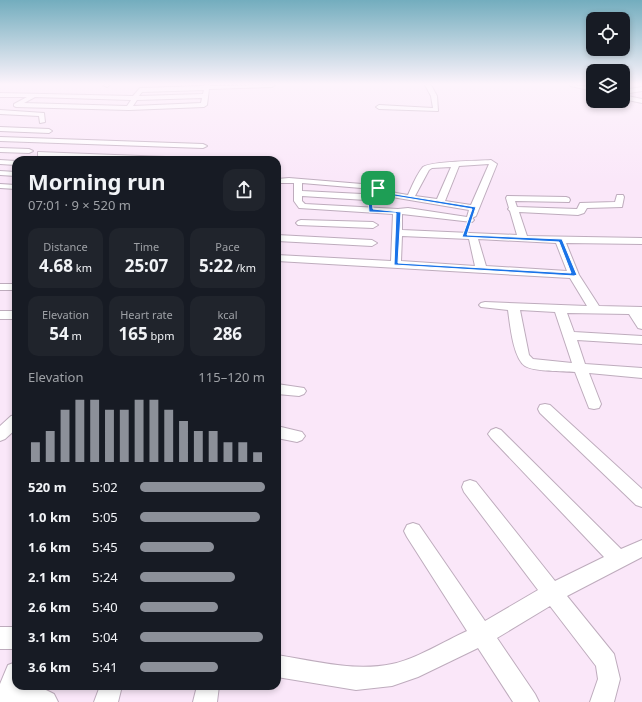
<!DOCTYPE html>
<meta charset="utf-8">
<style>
:root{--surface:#171b24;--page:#20242c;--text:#f1f3f6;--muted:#9ea1a6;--accent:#8c9099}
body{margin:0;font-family:"Noto Sans",sans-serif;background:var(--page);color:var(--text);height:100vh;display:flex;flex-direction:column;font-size:15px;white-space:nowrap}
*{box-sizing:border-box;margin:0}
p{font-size:13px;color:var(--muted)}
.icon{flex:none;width:22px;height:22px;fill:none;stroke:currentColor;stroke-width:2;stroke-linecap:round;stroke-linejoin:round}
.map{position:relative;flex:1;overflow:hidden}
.side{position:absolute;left:12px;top:156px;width:269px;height:534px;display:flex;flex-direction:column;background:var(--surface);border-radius:12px;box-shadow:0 2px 6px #0003}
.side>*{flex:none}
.fabs{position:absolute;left:586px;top:12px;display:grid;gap:8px}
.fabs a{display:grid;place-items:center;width:44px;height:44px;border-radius:8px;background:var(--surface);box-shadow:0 2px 6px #0003;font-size:20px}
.pin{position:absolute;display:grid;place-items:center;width:34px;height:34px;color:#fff;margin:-17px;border-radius:8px;box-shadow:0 2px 6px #0006}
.round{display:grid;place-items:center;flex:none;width:42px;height:42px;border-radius:12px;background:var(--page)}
.headline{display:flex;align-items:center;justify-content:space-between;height:68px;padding:0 16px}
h1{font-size:22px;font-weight:700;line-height:30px}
.figures{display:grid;grid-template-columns:repeat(3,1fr);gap:6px;height:68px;padding:4px 16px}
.figures div{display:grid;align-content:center;border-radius:10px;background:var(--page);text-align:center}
.figures b{font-size:17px;font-weight:700}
.figures small{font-size:11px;font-weight:400}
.figures p{font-size:11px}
.chart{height:112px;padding:8px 16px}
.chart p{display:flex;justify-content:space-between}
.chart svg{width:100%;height:72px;margin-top:4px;stroke:var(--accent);stroke-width:6}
ul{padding:0 16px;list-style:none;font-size:13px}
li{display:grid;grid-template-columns:64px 48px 1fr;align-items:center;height:30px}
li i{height:10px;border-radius:5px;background:var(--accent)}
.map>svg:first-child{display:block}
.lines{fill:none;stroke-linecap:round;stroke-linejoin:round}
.minor-casing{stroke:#beacbd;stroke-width:2}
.tertiary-casing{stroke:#beacbd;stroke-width:2}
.minor{fill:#fff;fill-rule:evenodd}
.tertiary{fill:#fff;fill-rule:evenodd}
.route{fill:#1a73e8;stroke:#fff;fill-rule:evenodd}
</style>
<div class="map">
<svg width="642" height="702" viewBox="0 0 642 702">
<rect width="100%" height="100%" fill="#fae7f9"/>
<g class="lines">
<defs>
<path id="minor" d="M103,85h7l-3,2z
M204,85h6v1l65,-1 -3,2 -63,2 -2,16 -3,2 -75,3 -113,-3 -2,-1v-2l13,-7h-27v-4l133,3 7,-8 64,-2zM204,90l-1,4 -64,2 3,-4zM35,97l96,3 -4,6 -103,-3zM202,98l-1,5 -68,3 4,-6z
M425,85h6l6,11 1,15 -59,-2 -3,-2 3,-2 54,3 -2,-12z
M642,87v4l-19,3v-4z
M0,110l44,3 1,9 -5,1 -1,-7 -39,-2z
M0,127l49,2 3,2 -3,2 -49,-2z
M0,137l203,7 4,2 -4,2 -203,-7z
M0,148l29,1 4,2 -4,2 -29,-1z
M38,152l128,5 4,2 -34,1 -95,-4h-3z
M0,160l16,1v4l-16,-1z
M491,160l6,4 -21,52 -4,2 2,2 -2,2 -70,-8v16l115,5 -7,-24 -2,-2 1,-1 -3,-10 1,-2 59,1 3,1 1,2 -1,2 -54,-1 2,6 60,2 3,-6 35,-1 2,-7h6l1,2 -2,10 -35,1 -3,5 -6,2 -59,-3 8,24 115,2v6l-76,-1 13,32 20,31 43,1v22l-4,-1 -9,-14 -62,-1 7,19 68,4v8l-65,-4 8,24 57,4v10l-53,-5 12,31 -2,4 -5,1 -5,-1 -14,-36c-12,-1 -41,0 -50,-6 -12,-8 -15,-42 -17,-56l-27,-3 -2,-2 2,-2 4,-1 102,4 -17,-28 -293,-17v-6l114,6 2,-47 -94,-6 -5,-7v-18h-17v-4l12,-1 85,7 22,8 12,2c4,-9 9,-21 15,-28 7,-6 56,-6 68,-7zM489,164l-18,41 -26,-4 14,-35zM451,167l-14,32 -22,-3 14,-26 3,-2zM302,183l71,6 12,5 -3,1 -80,-4zM302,196l80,5 10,-4 77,13 -2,7 -59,-9 -10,1 -93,-5 -3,-3zM402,236l67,3 6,27 -74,-5zM478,239l78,4 11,28 -81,-5zM520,310l35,2 17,51 -39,-4 -4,-4z
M0,171l16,1v4l-16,-1z
M0,184l16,1v4l-16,-1z
M301,220l72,2 5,3 -5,3 -75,-3 -2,-2 2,-2z
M277,235l95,5 5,3 -5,3 -95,-5z
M0,284h16v6h-16z
M0,311h16v8h-16z
M277,384l27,4 2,3 -2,3 -5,2 -22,-2z
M545,404l5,1 92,84v18l-6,-2 -96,-92 -2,-4 2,-4z
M16,415v14l-11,10 -5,2v-15l11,-10z
M277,426l25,6 3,4 -3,4 -5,2 -20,-4z
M496,428l5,2 120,119 21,-9v17l-75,39 47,58 6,25 -6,23h-24l8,-23 -2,-13 -46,-60 -53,32 38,56 4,8h-26l-35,-54 -60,29 -26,9 -36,4 -79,-13v-22c38,6 77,17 115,9 24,-5 53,-23 75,-33l-60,-94 -3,-6 3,-6 6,-2 6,2 66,96 53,-31 -74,-98 -2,-5 2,-5 6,-2 6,2 79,99 49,-24 -113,-119 -3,-4 3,-4z
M0,627h16v22h-16z
M16,662v24l30,4 8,4 4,8h-58v-18l8,-19z
M100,686h22l-4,16h-24z
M197,686h22l-2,16h-24z"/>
<path id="tertiary" d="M570,85l23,2v4l-22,-5z
M623,95l19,4v4l-19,-4z"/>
</defs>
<use href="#minor" class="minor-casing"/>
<use href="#tertiary" class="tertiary-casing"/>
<use href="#minor" class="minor"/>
<use href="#tertiary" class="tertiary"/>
</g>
<linearGradient id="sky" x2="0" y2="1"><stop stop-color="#73adbe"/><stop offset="0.46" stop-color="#fdf4fc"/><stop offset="1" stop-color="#fdf4fc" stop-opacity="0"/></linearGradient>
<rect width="642" height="183" fill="url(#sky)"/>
<path class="route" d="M369,185l10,2 16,7 81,13 -9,28 95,4 15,36 -3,1 -180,-11 2,-52 -27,-1 -2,-25zM371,188l6,1 17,7 78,13 -10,28 97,5 12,31 -173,-10 3,-51 -28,-3z"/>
</svg>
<div class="fabs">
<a><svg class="icon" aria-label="locate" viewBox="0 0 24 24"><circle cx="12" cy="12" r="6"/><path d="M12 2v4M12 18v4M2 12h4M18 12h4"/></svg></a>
<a><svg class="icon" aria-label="layers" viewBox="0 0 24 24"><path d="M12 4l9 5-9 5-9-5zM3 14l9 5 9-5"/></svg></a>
</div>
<div class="pin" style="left:378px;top:188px;background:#1e9e55"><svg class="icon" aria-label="arrive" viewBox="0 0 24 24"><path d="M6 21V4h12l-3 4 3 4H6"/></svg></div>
<section class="side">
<div class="headline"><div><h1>Morning run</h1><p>07:01 · 9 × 520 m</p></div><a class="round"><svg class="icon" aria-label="share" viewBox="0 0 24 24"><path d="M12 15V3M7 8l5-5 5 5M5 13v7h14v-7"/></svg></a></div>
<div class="figures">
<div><p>Distance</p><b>4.68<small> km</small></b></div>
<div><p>Time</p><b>25:07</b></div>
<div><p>Pace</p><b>5:22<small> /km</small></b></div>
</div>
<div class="figures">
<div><p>Elevation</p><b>54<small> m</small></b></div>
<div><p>Heart rate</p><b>165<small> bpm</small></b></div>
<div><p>kcal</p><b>286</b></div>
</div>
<div class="chart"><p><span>Elevation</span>115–120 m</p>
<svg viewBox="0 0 160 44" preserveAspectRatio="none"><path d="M5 44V32M15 44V25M25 44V12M35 44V6M45 44V6M55 44V12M65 44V12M75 44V6M85 44V6M95 44V12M105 44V19M115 44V25M125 44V25M135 44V32M145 44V32M155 44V38"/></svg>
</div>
<ul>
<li><b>520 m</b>5:02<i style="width:100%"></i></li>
<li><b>1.0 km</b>5:05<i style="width:96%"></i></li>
<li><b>1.6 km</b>5:45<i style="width:59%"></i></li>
<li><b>2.1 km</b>5:24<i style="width:76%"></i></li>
<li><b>2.6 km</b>5:40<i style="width:62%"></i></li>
<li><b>3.1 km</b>5:04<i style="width:98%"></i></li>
<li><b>3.6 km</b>5:41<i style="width:62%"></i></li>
</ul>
</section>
</div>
